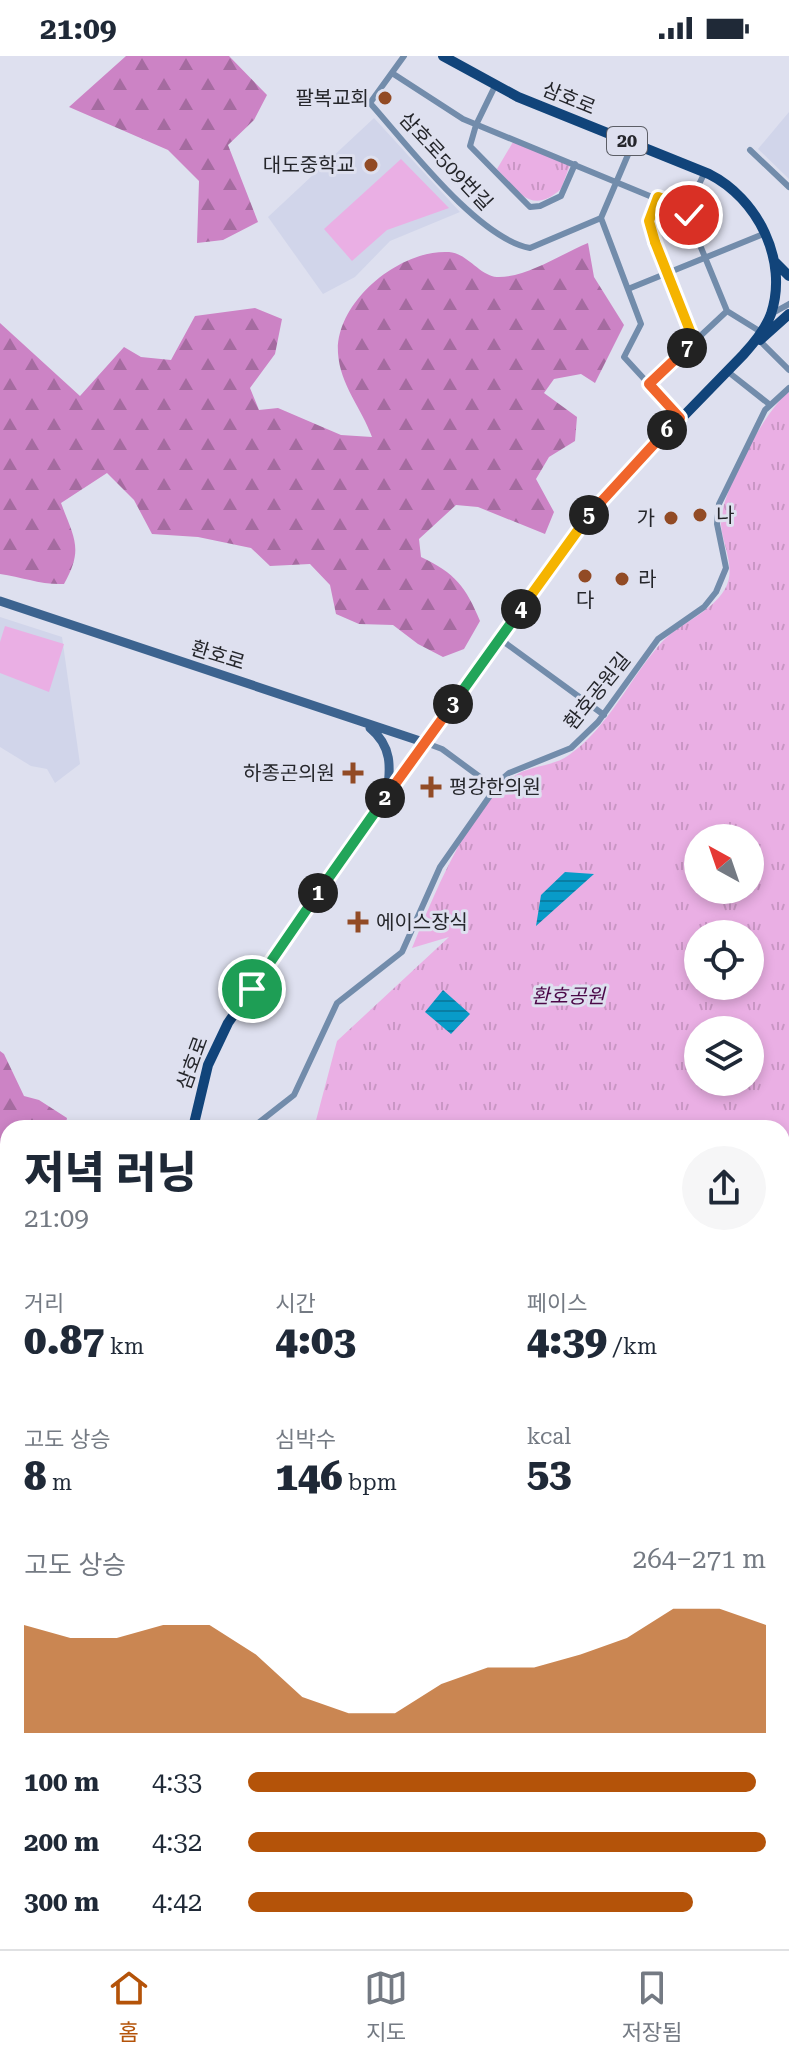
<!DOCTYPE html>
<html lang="ko">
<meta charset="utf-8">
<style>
:root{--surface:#fff;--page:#f6f6f7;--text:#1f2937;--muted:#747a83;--line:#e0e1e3;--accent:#b45309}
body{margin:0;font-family:"Roboto Serif","Noto Sans KR",serif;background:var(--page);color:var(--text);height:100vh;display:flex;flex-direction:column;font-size:30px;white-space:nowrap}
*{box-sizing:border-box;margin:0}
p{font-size:26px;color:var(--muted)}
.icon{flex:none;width:44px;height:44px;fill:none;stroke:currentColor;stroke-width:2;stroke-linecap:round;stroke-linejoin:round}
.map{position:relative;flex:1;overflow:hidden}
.drawer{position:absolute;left:0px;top:1064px;width:790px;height:830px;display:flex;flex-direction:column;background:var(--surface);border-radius:24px 24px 0 0;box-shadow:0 4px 12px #0003}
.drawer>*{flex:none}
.needle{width:52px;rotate:320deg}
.buttons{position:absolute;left:684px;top:768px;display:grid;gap:16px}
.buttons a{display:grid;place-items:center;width:80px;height:80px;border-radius:50%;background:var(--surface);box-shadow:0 4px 12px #0003;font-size:40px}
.pin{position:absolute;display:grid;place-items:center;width:68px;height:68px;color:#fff;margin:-34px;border:4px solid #fff;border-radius:50%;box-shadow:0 2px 8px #0007}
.km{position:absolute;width:40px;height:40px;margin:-20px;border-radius:50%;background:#222;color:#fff;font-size:22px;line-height:40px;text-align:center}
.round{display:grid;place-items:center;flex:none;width:84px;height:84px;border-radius:42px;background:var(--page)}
.overview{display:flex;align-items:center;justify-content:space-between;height:136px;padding:0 24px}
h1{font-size:44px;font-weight:800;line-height:60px}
.stats{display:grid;grid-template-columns:repeat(3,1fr);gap:12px;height:136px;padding:8px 24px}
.stats div{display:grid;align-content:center}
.stats b{font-size:40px;font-weight:800}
.stats small{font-size:22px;font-weight:400}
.stats p{font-size:22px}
.chart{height:224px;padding:16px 24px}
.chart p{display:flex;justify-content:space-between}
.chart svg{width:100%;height:144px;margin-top:8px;fill:var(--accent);opacity:.7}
ul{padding:0 24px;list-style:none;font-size:26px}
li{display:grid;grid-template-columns:128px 96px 1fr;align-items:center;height:60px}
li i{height:20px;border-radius:10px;background:var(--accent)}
.status{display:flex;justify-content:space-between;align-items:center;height:56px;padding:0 40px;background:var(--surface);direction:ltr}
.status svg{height:22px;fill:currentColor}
.dock{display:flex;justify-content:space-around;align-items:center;height:112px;border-top:2px solid var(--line);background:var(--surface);font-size:22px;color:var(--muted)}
.dock a{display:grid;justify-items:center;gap:4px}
.dock .on{color:var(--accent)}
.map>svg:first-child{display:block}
.built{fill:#d1d5ea}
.forest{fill:url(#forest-firs)}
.park{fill:url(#park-tufts);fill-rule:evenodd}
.pitch{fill:#eaafe4}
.water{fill:url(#water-rules)}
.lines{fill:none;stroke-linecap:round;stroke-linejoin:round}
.street{stroke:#728cab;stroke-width:6}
.secondary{stroke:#3c638f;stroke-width:9}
.primary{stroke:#11447a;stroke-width:10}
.split-1-casing{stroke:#fff;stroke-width:16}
.split-2-casing{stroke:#fff;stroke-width:16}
.split-3-casing{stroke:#fff;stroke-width:16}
.split-4-casing{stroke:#fff;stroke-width:16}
.split-5-casing{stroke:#fff;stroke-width:16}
.split-6-casing{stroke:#fff;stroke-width:16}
.split-7-casing{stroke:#fff;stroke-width:16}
.split-8-casing{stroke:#fff;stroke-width:16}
.split-9-casing{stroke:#fff;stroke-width:16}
.split-1{stroke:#22a559;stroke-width:10}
.split-2{stroke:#22a559;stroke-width:10}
.split-3{stroke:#f0652b;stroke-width:10}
.split-4{stroke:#22a559;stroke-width:10}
.split-5{stroke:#f5b400;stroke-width:10}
.split-6{stroke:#f0652b;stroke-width:10}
.split-7{stroke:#f0652b;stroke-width:10}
.split-8{stroke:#f5b400;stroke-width:10}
.split-9{stroke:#f5b400;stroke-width:10}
.poi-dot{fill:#924b25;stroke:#dee0ef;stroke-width:3}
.labels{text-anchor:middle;stroke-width:6;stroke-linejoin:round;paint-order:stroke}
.shield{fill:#dee0ef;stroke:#5c5e66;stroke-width:2}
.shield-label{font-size:18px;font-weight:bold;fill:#25262b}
.poi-label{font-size:20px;fill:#25262b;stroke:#dee0ef;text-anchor:end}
.street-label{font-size:20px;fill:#25262b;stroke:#dee0ef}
.park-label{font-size:20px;font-style:italic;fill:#4b0848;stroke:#dee0ef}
</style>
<div class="status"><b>21:09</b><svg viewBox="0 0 49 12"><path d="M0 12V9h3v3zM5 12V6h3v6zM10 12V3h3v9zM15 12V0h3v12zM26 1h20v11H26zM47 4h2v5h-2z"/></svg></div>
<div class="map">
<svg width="789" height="1893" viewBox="0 0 789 1893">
<defs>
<pattern id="forest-firs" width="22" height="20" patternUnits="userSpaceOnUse" patternTransform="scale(2)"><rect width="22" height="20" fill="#cc83c5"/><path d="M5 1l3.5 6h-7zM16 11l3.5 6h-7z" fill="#a56ba0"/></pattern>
<pattern id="park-tufts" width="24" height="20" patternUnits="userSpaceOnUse" patternTransform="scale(2)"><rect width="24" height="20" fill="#eaafe4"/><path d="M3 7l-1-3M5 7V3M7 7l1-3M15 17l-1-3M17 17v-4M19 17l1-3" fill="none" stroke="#c996c4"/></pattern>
<pattern id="water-rules" width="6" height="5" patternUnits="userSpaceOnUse" patternTransform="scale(2)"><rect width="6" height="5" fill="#089bc8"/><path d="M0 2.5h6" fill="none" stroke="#097ea3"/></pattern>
</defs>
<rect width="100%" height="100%" fill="#dee0ef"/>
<path class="built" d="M789,56v67l-31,-30z
M374,62l86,94 -70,29 -35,36 -32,17 -55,-77z
M0,561l62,20 18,127 -25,19 -8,-14 -16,-3 -31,-19z"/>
<path class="forest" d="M126,0h103l38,39 -13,25 -26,25 30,77 -35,18 -26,3 2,-62 -31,-31 -99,-43z
M588,187l6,34 30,48 -29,58 -14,-9 -27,5 -10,14 33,24 -2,24 -26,16 -13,22 18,33 -9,22 -67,-27 -22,-2 -37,34 2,18c34,16 45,30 59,64l-16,28 -21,8 -25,-13 -25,-19 -34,-1 -23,-10 -6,-29 -20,-21 -40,2 -19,-18 -53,-11 -46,-3 -18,-34 -27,-27 -46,30c13,35 23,46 3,81 -23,1 -42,-7 -64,-10v-251l80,73 44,-49 17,10 30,3 24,-44 60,-8 27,11 -7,35 -25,34 9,22 19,-2 63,27 31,2c-10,-28 -32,-52 -34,-84 -3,-51 62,-104 111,-101 18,1 31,24 48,25 29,1 64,-23 91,-34z
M0,995l4,3 20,42 15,4 28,18 -2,10h-57v133l-8,-6z"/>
<path class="park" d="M513,86l57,23 -9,24c-30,27 -43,2 -64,-20z
M789,336v963l-7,11v-238h-468l23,-87 112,-104 -37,11c23,-55 53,-133 101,-171 16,-12 40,-10 56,-22 40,-28 60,-76 92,-112 19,-21 48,-28 64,-54 12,-21 -3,-44 -4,-65 -1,-30 44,-115 68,-132zM698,782h52v52h-52zM698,878h52v52h-52zM698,974h52v52h-52z"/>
<path class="pitch" d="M401,103l48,49 -62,22 -35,31 -28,-32z
M5,570l59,18 -15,48 -49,-19v-31z"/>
<path class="water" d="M565,816l29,2 -58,52 5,-31z
M443,934l27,24 -19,20 -26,-22z
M789,1378v515h-679l4,-7h668v-499z"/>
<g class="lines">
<path class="street" d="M404,0l-34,47c36,40 107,135 160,145l71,-30
M392,17l71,46 223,92 41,100 -78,73
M495,30l-19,39 -6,21 60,61 10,-1 21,-10 14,-32
M633,87l-32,75 40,106 -17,33 56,61
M750,94l39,37
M658,141l-9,24 2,11 43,109
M686,155l19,-39
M628,233l138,-56
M727,255l34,21
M771,258l18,-10
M760,285l29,29
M727,315l42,33
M500,583l104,76
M426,687l16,6 53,39
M252,1072l42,-33 43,-92 65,-51 38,-85 61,-87 8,-7 62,-25 27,-26 60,-83 46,-32 12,-15 10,-24 -9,-44 2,-20 46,-94 24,-22
M0,1228l8,8
M0,1680l8,2
M51,1893l1,-7"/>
<path class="secondary" d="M0,545l426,142
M370,672c22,18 21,39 17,66
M782,1336l7,-9
M23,1893l3,-7"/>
<path class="primary" d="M775,206l14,14
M760,284l29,-26
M193,1072l15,-63 20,-42 159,-228 211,-291 145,-149c11,-12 22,-25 28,-41 18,-54 -14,-116 -62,-140l-191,-77 -75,-41
M0,1479l8,-42"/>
</g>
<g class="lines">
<defs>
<path id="split-1" d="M252,933l66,-96"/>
<path id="split-2" d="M318,837l67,-95"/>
<path id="split-3" d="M385,742l68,-94"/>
<path id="split-4" d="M453,648l68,-95"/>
<path id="split-5" d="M521,553l68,-94"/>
<path id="split-6" d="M589,459l78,-85"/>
<path id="split-7" d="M667,374l13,-12 -31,-34 38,-36"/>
<path id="split-8" d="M655,186l39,99 -7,7"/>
<path id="split-9" d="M655,186l-6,-21 9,-24 20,8 11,10"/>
</defs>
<use href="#split-1" class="split-1-casing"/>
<use href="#split-2" class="split-2-casing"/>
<use href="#split-3" class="split-3-casing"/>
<use href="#split-4" class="split-4-casing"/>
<use href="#split-5" class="split-5-casing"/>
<use href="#split-6" class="split-6-casing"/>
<use href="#split-7" class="split-7-casing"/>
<use href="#split-8" class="split-8-casing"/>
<use href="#split-9" class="split-9-casing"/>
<use href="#split-1" class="split-1"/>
<use href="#split-2" class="split-2"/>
<use href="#split-3" class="split-3"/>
<use href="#split-4" class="split-4"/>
<use href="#split-5" class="split-5"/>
<use href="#split-6" class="split-6"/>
<use href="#split-7" class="split-7"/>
<use href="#split-8" class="split-8"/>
<use href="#split-9" class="split-9"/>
</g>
<g class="poi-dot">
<circle cx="385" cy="42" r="8"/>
<circle cx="371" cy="109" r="8"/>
<circle cx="700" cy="459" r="8"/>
<circle cx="671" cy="462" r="8"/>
<circle cx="585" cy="520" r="8"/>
<circle cx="622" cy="523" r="8"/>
<path d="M349 705h8v8h8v8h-8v8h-8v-8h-8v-8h8z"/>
<path d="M427 719h8v8h8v8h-8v8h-8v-8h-8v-8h8z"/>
<path d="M354 854h8v8h8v8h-8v8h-8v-8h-8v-8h8z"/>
</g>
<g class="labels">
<rect class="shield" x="607" y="71" width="40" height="28" rx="6"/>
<g class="shield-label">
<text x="627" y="91">20</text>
</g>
<g class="poi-label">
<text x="369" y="49">팔복교회</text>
<text x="355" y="116">대도중학교</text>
<text x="716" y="466" text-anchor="start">나</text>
<text x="655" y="469">가</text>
<text x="638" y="530" text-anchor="start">라</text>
<text x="585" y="551" text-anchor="middle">다</text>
<text x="335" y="724">하종곤의원</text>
<text x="449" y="738" text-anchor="start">평강한의원</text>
<text x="376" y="873" text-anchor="start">에이스장식</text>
</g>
<g class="street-label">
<text transform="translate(569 42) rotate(22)" y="7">삼호로</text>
<text transform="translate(446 105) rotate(47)" y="7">삼호로509번길</text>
<text transform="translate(218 599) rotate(17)" y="7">환호로</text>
<text transform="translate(597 635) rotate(-51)" y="7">환호공원길</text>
<text transform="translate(192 1007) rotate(-70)" y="7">삼호로</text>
</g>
<g class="park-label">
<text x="568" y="947">환호공원</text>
</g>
</g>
</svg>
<div class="buttons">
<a><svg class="needle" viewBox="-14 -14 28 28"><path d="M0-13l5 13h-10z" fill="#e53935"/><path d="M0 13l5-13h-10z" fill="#747a83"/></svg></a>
<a><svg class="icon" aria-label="locate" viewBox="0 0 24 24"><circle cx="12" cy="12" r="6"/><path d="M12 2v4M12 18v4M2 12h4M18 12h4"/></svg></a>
<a><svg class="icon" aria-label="layers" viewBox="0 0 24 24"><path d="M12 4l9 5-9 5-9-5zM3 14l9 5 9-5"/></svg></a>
</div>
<div class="pin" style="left:252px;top:933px;background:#1e9e55"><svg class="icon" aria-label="arrive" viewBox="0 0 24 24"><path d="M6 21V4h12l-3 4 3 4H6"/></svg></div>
<div class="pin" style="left:689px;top:159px;background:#d93025"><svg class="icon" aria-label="check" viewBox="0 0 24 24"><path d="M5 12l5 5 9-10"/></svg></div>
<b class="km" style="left:318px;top:837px">1</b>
<b class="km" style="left:385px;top:742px">2</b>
<b class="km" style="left:453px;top:648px">3</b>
<b class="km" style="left:521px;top:553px">4</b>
<b class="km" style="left:589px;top:459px">5</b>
<b class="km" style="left:667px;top:374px">6</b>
<b class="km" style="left:687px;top:292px">7</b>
<section class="drawer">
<div class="overview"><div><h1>저녁 러닝</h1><p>21:09</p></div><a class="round"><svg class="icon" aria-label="share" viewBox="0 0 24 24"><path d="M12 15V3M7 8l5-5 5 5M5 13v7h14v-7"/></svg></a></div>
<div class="stats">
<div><p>거리</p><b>0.87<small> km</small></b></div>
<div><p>시간</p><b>4:03</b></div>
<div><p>페이스</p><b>4:39<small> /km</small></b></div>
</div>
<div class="stats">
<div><p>고도 상승</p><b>8<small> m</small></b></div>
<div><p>심박수</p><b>146<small> bpm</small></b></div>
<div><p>kcal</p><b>53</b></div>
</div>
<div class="chart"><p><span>고도 상승</span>264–271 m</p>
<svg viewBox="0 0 160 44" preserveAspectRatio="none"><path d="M0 44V11L10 15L20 15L30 11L40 11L50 20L60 33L70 38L80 38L90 29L100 24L110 24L120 20L130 15L140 6L150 6L160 11V44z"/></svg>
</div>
<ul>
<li><b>100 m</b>4:33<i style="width:98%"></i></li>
<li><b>200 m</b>4:32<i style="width:100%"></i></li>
<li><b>300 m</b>4:42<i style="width:86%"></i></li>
</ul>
</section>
</div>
<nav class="dock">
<a class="on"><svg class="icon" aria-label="home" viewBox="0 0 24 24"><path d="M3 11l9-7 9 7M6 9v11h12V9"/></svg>홈</a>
<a><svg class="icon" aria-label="map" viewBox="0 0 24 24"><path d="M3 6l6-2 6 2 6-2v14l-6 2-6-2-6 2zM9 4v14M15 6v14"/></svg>지도</a>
<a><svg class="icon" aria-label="saved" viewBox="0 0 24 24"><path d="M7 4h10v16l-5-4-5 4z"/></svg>저장됨</a>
</nav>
